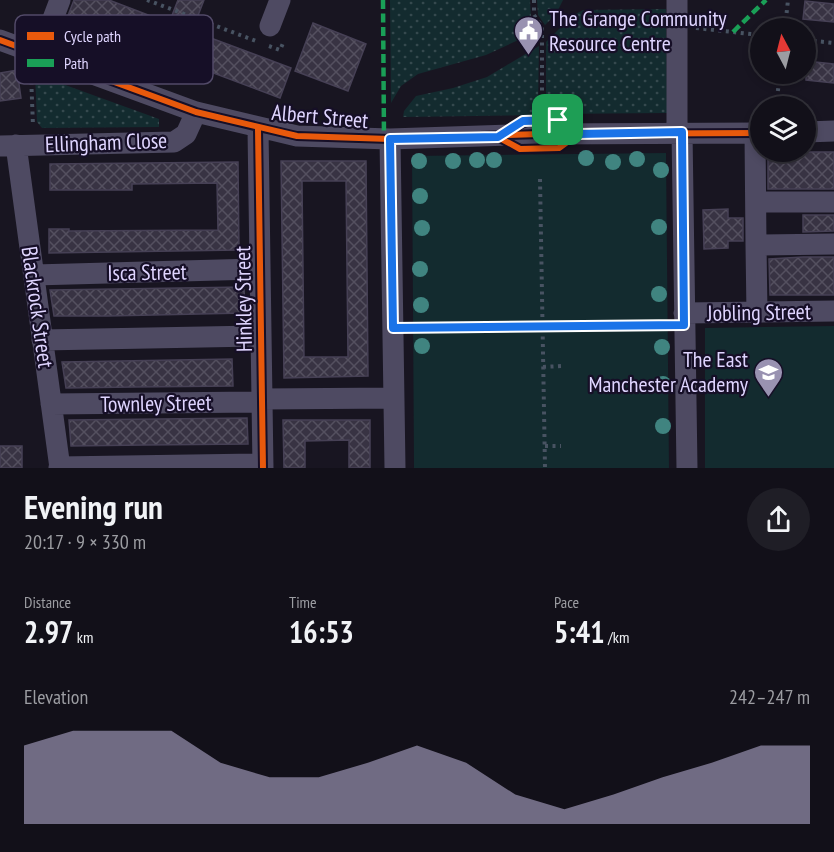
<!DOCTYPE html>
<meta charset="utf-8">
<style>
:root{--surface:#121019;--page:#1f1e26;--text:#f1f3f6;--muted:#9c9da2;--line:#313038;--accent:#9992b1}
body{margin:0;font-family:"PT Sans Narrow",sans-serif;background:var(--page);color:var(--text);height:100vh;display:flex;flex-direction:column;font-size:22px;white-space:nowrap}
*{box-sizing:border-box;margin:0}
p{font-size:20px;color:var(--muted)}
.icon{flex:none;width:33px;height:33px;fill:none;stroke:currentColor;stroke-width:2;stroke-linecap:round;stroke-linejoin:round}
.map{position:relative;height:468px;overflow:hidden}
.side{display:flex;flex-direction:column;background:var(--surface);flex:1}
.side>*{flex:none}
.needle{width:39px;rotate:353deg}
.controls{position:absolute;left:750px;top:18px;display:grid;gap:12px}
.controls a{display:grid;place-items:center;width:66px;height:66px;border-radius:50%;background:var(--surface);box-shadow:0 3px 9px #0003,0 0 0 2px var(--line);font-size:30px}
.pin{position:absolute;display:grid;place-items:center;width:51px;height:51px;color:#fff;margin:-26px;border-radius:12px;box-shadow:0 3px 9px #0006}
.round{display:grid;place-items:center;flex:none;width:63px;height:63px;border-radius:32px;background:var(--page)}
.headline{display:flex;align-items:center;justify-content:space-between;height:102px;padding:0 24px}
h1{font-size:33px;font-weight:800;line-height:45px}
.figures{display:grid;grid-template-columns:repeat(3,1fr);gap:9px;height:102px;padding:6px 24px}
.figures div{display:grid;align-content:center}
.figures b{font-size:30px;font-weight:800}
.figures small{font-size:16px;font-weight:400}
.figures p{font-size:16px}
.chart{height:168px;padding:12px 24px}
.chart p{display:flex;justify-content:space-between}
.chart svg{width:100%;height:108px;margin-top:6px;fill:var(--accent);opacity:.7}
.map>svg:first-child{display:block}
.grass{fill:url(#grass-dots)}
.park{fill:#132b2f}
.building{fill:url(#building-cross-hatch);stroke:#464055;stroke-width:1.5;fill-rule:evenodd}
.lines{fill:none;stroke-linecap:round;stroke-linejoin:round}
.path{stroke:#485362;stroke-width:4;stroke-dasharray:3 4.5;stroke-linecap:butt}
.minor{stroke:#4e4a62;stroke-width:21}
.quiet{stroke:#1a9f57;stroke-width:4.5;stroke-dasharray:9 4.5;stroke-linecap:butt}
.cycleway-casing{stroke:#160f27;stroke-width:10}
.cycleway{stroke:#e8590c;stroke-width:6}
.tree{fill:#408480}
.route-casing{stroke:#fff;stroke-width:12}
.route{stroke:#1a73e8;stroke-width:8}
.labels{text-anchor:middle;stroke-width:4.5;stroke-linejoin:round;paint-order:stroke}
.poi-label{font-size:22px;fill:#dfd5ff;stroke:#160f27;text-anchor:start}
.street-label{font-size:22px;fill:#dfd5ff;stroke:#160f27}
.key{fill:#160f27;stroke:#524a68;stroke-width:1.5}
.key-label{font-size:16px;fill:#dfd5ff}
</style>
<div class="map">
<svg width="834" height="468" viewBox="0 0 834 468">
<defs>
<pattern id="grass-dots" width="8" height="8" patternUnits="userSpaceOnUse" patternTransform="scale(1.5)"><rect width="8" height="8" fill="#132b2f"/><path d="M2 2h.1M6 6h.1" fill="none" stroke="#35494e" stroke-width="1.8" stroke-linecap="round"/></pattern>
<pattern id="building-cross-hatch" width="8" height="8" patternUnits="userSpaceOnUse" patternTransform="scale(1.5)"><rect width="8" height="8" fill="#383343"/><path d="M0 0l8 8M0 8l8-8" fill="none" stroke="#54505f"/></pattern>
</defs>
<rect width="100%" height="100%" fill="#181521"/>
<path class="grass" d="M390,0h140l1,18 9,12 -54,25 -68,19 -17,12 -10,17z
M537,0h26l-7,14 -11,11 -7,-10z
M666,9l1,104 -118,1 -3,-5v-67l26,-26 11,-6z
M539,46l-1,63 -2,6 -133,2 1,-6 12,-15 37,-8 34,-11z
M35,74l124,45v8l-117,1 -5,-6z"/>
<path class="park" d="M666,153l3,315h-255l-2,-312z
M834,326v142h-129v-140z"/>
<path class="building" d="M74,0h35l60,23 9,-23h26l-12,31 99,37 -11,30 -213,-80z
M805,1l29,3v18l-31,-3z
M313,23l53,21 -18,47 -53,-20z
M806,61l28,3v19l-28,-3z
M17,70l4,28 -21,3v-28z
M768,152h66v37h-66z
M281,161h85l2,215 -84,2zM302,181h44l2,176h-44z
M238,162l1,88 -190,3v-24h20v2l149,-1 -1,-47 -85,1v6h-82v-26z
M728,209v9h15v23h-15v7l-24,1 -1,-39z
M803,215h31v16l-31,1z
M803,257h31v38h-64l-1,-36z
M244,287l1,26 -137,3h-54l-4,-26z
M232,359l1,27 -99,1 -68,1 -4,-26z
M247,418l1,26 -103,1 -74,1 -2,-26z
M283,420h87v48h-21v-28l-44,1v27h-21z
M0,446h22v22h-22z"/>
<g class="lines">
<path class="path" d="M147,0l109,41
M534,0v15l8,12v89
M696,28l64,7
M785,28l3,-28
M806,40l28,3
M269,46l11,4 4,-9
M31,74l2,52
M776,106l4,-32
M540,179l5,289
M411,327l254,-2
M543,367l18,-1
M545,446h16"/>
<path class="minor" d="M270,26l10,-26
M0,40l196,72 101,24 93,3 150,-5 220,-1
M39,56l21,-56
M258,129l5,339
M682,132l5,336
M806,132l28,-1
M677,133v-133
M755,133l1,112 78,-1
M390,139l5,329
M16,145l44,323
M0,146l174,-4 12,-8 10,-22
M756,202h78
M756,245l1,68
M34,275l226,-6
M684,313l150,-2
M42,340l219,-4
M262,399l132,-1
M51,404l211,-2
M59,467l204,-3"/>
<path class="quiet" d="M383,0l1,139
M733,32l33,-32"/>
<defs>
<path id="cycleway" d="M0,40l196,72 101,24 93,3 150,-5 220,-1
M258,129l5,339
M501,135c30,-19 47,-22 77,-1
M498,137l22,12 39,-1 19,-14"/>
</defs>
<use href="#cycleway" class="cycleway-casing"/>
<use href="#cycleway" class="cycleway"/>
</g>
<g class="tree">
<circle cx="586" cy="158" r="8"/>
<circle cx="637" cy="159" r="8"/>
<circle cx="477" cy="160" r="8"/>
<circle cx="494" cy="160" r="8"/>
<circle cx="419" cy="161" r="8"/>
<circle cx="453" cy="161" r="8"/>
<circle cx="613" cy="162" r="8"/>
<circle cx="661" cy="170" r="8"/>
<circle cx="420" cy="196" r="8"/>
<circle cx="659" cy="227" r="8"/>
<circle cx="422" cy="228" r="8"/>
<circle cx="420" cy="269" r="8"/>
<circle cx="659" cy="294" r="8"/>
<circle cx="421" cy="305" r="8"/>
<circle cx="422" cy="346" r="8"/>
<circle cx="662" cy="347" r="8"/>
<circle cx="663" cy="384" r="8"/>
<circle cx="663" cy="426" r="8"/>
</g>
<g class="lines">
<defs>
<path id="route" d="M558,120l20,14 104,-2 2,193 -291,3 -3,-189 108,-2 25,-16z"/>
</defs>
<use href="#route" class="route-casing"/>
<use href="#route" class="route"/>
</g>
<defs>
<symbol id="civic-pin" viewBox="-11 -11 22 30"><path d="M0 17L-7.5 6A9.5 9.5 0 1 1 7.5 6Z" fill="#9992b1" stroke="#160f27"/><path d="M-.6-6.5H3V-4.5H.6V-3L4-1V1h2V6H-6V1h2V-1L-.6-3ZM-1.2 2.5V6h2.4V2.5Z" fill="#fff"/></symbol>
<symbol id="school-pin" viewBox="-11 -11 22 30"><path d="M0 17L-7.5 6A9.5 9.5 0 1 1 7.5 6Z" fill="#9992b1" stroke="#160f27"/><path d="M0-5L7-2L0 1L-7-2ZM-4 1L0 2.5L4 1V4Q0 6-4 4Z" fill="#fff"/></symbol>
</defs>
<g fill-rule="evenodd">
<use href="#civic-pin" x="512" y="14" width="33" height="45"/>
<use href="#school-pin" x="752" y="356" width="33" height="45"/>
</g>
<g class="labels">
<g class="poi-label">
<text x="549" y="26">The Grange Community<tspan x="549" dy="25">Resource Centre</tspan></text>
<text x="748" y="367" text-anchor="end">The East<tspan x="748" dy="25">Manchester Academy</tspan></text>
</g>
<g class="street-label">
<text transform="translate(320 116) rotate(5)" y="8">Albert Street</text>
<text transform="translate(106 142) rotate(-2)" y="8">Ellingham Close</text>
<text transform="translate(147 272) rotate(-1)" y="8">Isca Street</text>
<text transform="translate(243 299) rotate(-91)" y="8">Hinkley Street</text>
<text transform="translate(38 307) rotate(82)" y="8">Blackrock Street</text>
<text transform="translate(759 312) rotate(-1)" y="8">Jobling Street</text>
<text transform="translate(156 403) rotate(-1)" y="8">Townley Street</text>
</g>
</g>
<rect x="15" y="15" width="198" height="69" rx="9" class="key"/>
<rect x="27" y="32" width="27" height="8" fill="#e8590c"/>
<rect x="27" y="59" width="27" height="8" fill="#1a9f57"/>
<g class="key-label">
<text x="64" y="42">Cycle path</text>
<text x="64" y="69">Path</text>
</g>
</svg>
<div class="controls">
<a><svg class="needle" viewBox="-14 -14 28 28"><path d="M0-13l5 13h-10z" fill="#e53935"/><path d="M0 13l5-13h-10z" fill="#9c9da2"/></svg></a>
<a><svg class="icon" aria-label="layers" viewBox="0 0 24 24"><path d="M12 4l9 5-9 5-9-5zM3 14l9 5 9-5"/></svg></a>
</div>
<div class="pin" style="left:558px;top:120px;background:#1e9e55"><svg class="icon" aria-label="arrive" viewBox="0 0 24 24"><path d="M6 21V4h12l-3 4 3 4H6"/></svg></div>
</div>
<section class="side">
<div class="headline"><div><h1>Evening run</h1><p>20:17 · 9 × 330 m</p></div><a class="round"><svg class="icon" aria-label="share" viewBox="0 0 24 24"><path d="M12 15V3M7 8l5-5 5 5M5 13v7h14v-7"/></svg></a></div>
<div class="figures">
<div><p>Distance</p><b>2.97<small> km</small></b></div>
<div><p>Time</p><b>16:53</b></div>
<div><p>Pace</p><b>5:41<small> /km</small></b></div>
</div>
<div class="chart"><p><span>Elevation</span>242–247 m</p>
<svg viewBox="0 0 160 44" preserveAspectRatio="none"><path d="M0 44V12L10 6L20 6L30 6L40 19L50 25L60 25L70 19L80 12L90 19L100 32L110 38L120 32L130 25L140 19L150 12L160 12V44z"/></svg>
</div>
</section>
